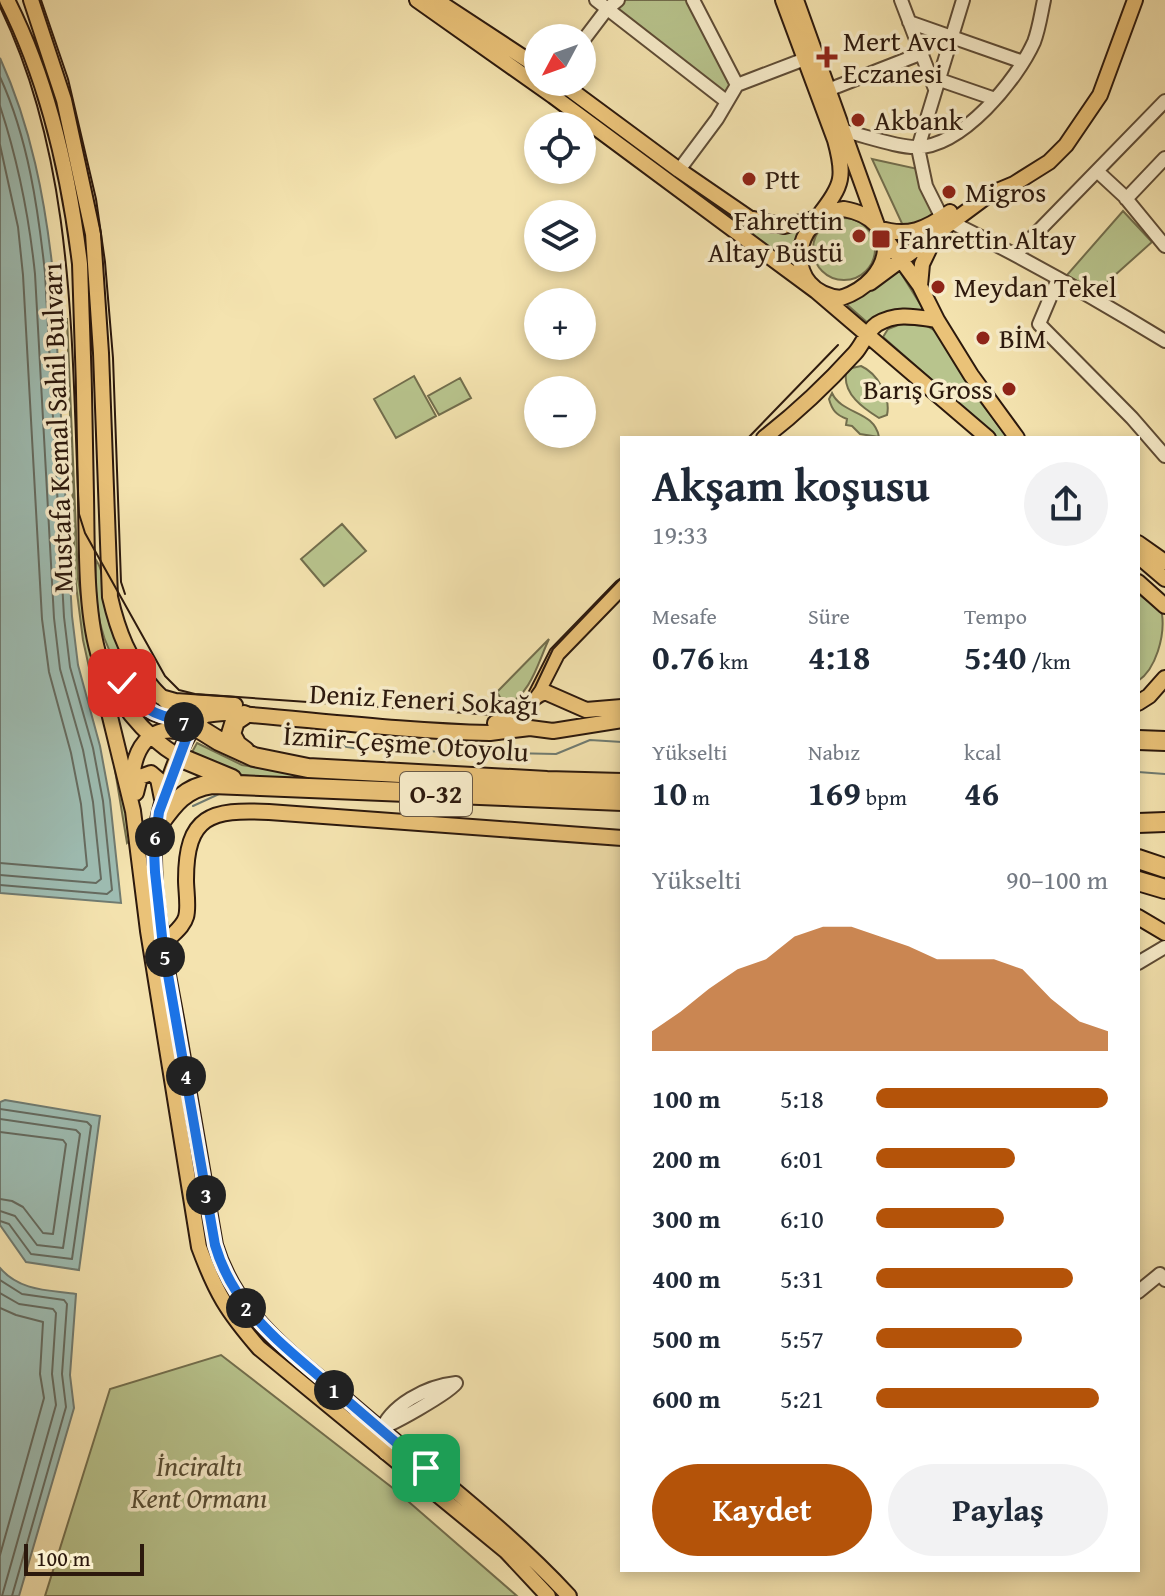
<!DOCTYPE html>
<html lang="tr">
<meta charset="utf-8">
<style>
:root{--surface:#fff;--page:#f2f2f3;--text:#1f2937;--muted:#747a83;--accent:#b45309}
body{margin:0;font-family:"Gentium Book Plus",serif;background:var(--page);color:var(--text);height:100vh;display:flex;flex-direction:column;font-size:30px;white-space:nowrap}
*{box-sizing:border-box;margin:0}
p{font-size:26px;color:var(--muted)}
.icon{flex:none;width:44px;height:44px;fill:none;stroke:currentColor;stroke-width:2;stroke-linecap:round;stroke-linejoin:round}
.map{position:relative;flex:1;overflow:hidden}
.side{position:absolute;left:620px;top:436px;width:520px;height:1136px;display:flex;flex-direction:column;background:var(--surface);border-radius:0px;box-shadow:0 4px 12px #0003}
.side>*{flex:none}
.needle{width:52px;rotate:229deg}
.tools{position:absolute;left:524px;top:24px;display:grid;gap:16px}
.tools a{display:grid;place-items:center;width:72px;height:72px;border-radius:50%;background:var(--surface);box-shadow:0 4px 12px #0003;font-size:40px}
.scale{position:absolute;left:24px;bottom:20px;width:120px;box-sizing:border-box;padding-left:8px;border:4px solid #2c190d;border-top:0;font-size:22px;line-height:28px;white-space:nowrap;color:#2c190d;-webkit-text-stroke:6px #f8edcb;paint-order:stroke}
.pin{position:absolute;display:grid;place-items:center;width:68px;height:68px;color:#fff;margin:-34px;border-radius:16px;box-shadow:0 4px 12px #0006}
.km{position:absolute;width:40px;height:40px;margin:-20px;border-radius:50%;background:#222;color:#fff;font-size:22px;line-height:40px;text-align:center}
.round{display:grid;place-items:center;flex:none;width:84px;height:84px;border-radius:42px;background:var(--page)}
.head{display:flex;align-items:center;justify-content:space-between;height:136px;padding:0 32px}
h1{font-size:44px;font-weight:800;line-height:60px}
.figures{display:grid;grid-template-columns:repeat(3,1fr);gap:12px;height:136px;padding:8px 32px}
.figures div{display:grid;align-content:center}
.figures b{font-size:34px;font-weight:800}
.figures small{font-size:22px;font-weight:400}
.figures p{font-size:22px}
.chart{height:224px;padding:16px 32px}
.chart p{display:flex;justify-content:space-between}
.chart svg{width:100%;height:144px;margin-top:8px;fill:var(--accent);opacity:.7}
.cta{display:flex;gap:16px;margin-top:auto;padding:16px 32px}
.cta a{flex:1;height:92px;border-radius:48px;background:var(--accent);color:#fff;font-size:32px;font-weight:800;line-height:92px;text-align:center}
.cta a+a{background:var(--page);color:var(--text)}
ul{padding:0 32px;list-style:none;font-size:26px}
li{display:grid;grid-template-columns:128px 96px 1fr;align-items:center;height:60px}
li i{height:20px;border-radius:10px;background:var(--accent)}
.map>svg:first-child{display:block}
.green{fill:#b8c48d;stroke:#726e4d;stroke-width:2}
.water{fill:#9ebdb3;stroke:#707b71;stroke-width:2}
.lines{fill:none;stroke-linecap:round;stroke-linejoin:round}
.shore{stroke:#656b60;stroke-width:2}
.stream{stroke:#707b71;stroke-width:2}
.minor-casing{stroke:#5e4c36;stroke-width:16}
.major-casing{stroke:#2c190d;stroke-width:18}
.highway-casing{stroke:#2c190d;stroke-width:22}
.minor{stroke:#f8edcb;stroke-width:12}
.major{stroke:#eac278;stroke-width:14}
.highway{stroke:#eac278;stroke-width:18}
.tram{stroke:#2c190d;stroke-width:2}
.route-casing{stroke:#fff;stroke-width:16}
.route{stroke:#1a73e8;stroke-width:10}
.poi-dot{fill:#8f2418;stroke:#f8edcb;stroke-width:3}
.labels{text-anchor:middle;stroke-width:7;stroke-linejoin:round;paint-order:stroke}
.shield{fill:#f8edcb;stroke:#695946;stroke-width:2}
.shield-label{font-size:26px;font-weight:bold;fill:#2c190d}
.poi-label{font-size:28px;fill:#2c190d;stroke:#f8edcb;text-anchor:start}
.street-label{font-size:28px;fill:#2c190d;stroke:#f8edcb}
.park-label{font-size:28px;font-style:italic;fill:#564c33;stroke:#f8edcb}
</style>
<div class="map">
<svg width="1165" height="1596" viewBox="0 0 1165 1596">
<rect width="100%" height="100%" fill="#f4e3af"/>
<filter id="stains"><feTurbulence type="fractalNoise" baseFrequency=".0025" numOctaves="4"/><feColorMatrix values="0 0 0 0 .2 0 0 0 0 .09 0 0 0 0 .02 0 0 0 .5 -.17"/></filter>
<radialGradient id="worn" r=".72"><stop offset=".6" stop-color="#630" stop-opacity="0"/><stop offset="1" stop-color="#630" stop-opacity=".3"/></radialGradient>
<path class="green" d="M618,0h75l44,85 -11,16 -119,-92z
M439,5l99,71v6h8l201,143 24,8 31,-1 -6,15 -1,21 -358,-257z
M872,159l46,10 22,48 -35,13z
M1123,211l29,31 -56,50 -29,-17z
M813 249a31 31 0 1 1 62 0a31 31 0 1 1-62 0Z
M899,270l26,42c-23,-4 -36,1 -56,12l-25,-22z
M67,318l11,261 16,95 15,50 23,114 -5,5 -16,-97 -17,-56 -11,-50 -8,-63z
M901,324l26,2 11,6 31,55 39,51h-10l-115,-101 5,-8z
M861,366c16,7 30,31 26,49l-8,3c-16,-10 -36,-24 -33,-45l6,-5z
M414,376l22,40 -40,22 -22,-39z
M460,378l11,20 -32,17 -11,-19z
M832,393c10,22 42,17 47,44l-19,-3 -8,-8 -6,-1 1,-6c-11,-4 -15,-9 -18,-20z
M342,524l24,27 -42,35 -23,-27z
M96,560c10,14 7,37 11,55 9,38 32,67 59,95 -20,-3 -27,-14 -39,-29 -28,-39 -33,-73 -31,-121z
M1138,593c7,7 19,13 24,21 3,22 -6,55 -24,67z
M549,639c-11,23 -18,56 -44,67l-8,-14z
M197,743l45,22 110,18 -31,2 -86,-11 -45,-18z
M178,1051l47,233 18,30 19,20 106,89h-7l-100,-80 -22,-24 -31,-59 -36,-204z
M221,1355l173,134 123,107h-472l65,-207z"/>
<path class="water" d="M0,58c31,68 45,141 53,215l19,343 6,49 22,81 10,54 11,103 -121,-10z
M5,1100l95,16 -21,154 -53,-8 -26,-37v-123z
M0,1268c20,23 47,22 76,26l-6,81 4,33 -55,188h-19z"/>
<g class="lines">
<path class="shore" d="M0,77c28,61 38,131 45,196l19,344 6,50 23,81 10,53 9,89 -5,4 -107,-9
M0,106c18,55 29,110 35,168l19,344 6,51 23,81 10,52 8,77 -5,4 -96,-8
M0,145l18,82 5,48 19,344 7,53 22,81 10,51 6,62 -4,4 -83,-7
M0,1109l87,13 4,4 -19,133 -41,-5 -22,-30 -9,-3
M0,1119l76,11 4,4 -17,114 -26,-3 -22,-29 -15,-5
M0,1132l63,8 3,4 -13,90 -10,-1 -20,-26 -11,-6 -12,-2
M0,1280l22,14 42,6 3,4 -5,70 4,33 -54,189
M0,1293l19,11 34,5 3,4 -4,61 4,31 -54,191
M0,1308l16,7 27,7 -3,52 4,24 -44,157"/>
<path class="stream" d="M314,735l33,12 21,3 188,4 34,-14 32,2
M1138,772l27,2
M193,806l26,-12"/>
<defs>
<path id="minor" d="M596,0l130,101
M693,0l44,85
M901,0l34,89
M909,22l114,40
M582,42l25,-33 11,-9
M940,80l55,19
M828,90l92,-36
M844,131c19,4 55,17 73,16 45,0 100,-67 117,-105 5,-13 7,-28 10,-42
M679,170l38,-51 20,-34 68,-26
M1097,171l27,25 41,50
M1126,199l39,-41
M942,218l-16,-32 -8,-38 45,-148
M951,222c73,36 144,76 214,119
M1016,254l149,-153
M1058,279l-19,45 93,94 33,38
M1138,963l27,-16
M1138,1292l22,-18 5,6
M353,1420c8,6 14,9 24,9 9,0 75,-38 79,-46 -29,3 -66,22 -76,50l5,20"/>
<path id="major" d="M7,0c41,81 62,174 73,264 3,77 5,154 6,232 1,47 -1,118 14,163 14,40 43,76 79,98
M31,0l33,100 29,134 8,119 9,244c8,35 19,63 43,91 10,12 27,23 33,38
M417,0l136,96 263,195 172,147
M436,0l102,67
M783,0l52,140c10,36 8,45 -15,74
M796,0l82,228 42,58 17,34 34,55 46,63
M560,82l119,88 70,48 35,8 34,-8
M844,209c60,11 50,71 -3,89 -58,-6 -52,-81 3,-89z
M878,228c30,10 48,1 72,-16
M870,283l120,-89 24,-10 35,-22 17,-17 34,-50 35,-95
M920,286l2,-22 13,-27
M764,438c32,-25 63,-54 91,-85 8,-9 11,-21 22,-29 20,-12 39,-7 60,-4
M1138,543l27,19
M1138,556l27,23
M1138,582l27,24
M100,659l4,33 29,119 15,120 51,316c17,46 28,64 60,101l247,203 42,45
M109,659c11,23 26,49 52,57 22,7 45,-4 67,-3 87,7 175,18 262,20l40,-5 23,3 69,-11
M161,697l14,4 60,4
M535,697l22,-43 65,-67
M1138,703l11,-7 16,-18
M204,716c-27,23 -48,98 -50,134 -1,57 13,117 23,174 13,74 25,148 38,221 22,74 86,116 142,164 71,61 149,119 212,187
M495,723c34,-6 28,-23 50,-31l41,18 36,-3
M132,786c0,-35 16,-66 56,-52
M136,793l4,-16 11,-4 7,6 4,20
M1138,917l27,16
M163,946c6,-10 20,-18 23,-29 3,-10 0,-26 0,-37 0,-65 25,-71 83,-68l353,26"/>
<path id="highway" d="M244,715l-9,6 -4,13 6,11 8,6
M182,718l37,23 35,16 54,11 239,13 75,2
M1138,740l27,1
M179,757l53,22
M1138,823l27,-1
M156,828c16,-22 27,-40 56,-44l410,17
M1138,859l27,9
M1138,881l27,8"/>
</defs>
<use href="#minor" class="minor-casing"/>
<use href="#major" class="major-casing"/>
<use href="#highway" class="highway-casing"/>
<use href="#minor" class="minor"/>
<use href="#major" class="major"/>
<use href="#highway" class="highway"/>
<path class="tram" d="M41,0l27,79 28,120 9,63 8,96 8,224 4,12
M0,7c76,157 71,336 79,507l6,19 80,143 14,14 16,4 299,21 18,-4 11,-7 12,-17 18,-38 69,-72
M748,438l90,-93"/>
</g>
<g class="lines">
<defs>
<path id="route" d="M122,683c16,21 33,36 60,35l6,16 -29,78 -5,38 1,22 8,74 52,299c18,62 65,98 112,138 33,29 66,57 99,85"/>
</defs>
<use href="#route" class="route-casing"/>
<use href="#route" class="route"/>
</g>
<g class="poi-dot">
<path d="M823 45h8v8h8v8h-8v8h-8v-8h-8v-8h8z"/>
<circle cx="858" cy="120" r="8"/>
<circle cx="749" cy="179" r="8"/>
<circle cx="949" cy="192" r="8"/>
<circle cx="859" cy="236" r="8"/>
<rect x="871" y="229" width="20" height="20" rx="4"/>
<circle cx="938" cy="287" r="8"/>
<circle cx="983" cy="338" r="8"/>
<circle cx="1009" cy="389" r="8"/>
</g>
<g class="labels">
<rect class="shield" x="400" y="772" width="72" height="44" rx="6"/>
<g class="shield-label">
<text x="436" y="803">O-32</text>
</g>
<g class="poi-label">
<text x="843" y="51">Mert Avcı<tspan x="843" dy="32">Eczanesi</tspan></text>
<text x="874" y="130">Akbank</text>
<text x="765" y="189">Ptt</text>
<text x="965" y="202">Migros</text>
<text x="843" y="230" text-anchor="end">Fahrettin<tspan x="843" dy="32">Altay Büstü</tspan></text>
<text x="899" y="249">Fahrettin Altay</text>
<text x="954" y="297">Meydan Tekel</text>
<text x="999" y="348">BİM</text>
<text x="993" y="399" text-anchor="end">Barış Gross</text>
</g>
<g class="street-label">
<text transform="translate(57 428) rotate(-92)" y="10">Mustafa Kemal Sahil Bulvarı</text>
<text transform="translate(424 699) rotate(3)" y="10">Deniz Feneri Sokağı</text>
<text transform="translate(406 743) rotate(4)" y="10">İzmir-Çeşme Otoyolu</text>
</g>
<g class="park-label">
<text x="199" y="1476">İnciraltı<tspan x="199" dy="32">Kent Ormanı</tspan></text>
</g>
</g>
<rect width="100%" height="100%" filter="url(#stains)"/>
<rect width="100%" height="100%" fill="url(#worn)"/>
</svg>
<div class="tools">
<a><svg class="needle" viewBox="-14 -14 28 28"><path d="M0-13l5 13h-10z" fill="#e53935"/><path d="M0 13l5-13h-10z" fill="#747a83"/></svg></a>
<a><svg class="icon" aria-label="locate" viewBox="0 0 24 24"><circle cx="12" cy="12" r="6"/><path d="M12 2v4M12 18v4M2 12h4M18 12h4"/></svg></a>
<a><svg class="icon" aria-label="layers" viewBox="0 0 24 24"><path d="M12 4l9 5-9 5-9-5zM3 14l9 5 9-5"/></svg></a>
<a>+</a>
<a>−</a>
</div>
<div class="scale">100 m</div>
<div class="pin" style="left:426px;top:1468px;background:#1e9e55"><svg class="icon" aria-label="arrive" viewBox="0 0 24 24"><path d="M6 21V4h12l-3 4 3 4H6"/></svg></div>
<div class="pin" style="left:122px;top:683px;background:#d93025"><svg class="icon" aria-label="check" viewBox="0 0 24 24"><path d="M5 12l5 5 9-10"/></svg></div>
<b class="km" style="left:334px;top:1390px">1</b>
<b class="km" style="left:246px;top:1308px">2</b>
<b class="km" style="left:206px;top:1195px">3</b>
<b class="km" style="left:186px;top:1076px">4</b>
<b class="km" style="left:165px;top:957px">5</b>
<b class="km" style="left:155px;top:837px">6</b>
<b class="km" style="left:184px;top:722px">7</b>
<section class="side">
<div class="head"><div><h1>Akşam koşusu</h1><p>19:33</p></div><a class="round"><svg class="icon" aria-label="share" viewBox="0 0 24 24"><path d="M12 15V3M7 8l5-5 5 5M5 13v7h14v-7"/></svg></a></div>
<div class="figures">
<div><p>Mesafe</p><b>0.76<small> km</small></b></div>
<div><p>Süre</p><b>4:18</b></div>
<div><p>Tempo</p><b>5:40<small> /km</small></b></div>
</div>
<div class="figures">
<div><p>Yükselti</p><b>10<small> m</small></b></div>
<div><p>Nabız</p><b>169<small> bpm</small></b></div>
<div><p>kcal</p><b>46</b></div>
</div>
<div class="chart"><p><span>Yükselti</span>90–100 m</p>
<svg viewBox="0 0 160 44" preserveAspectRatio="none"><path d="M0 44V38L10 32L20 25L30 19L40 16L50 9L60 6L70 6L80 9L90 12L100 16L110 16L120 16L130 19L140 28L150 35L160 38V44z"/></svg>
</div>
<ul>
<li><b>100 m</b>5:18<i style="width:100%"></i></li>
<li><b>200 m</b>6:01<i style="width:60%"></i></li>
<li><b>300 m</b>6:10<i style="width:55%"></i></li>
<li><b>400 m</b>5:31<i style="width:85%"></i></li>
<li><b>500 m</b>5:57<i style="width:63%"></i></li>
<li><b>600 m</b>5:21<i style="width:96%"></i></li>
</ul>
<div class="cta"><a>Kaydet</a><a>Paylaş</a></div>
</section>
</div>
